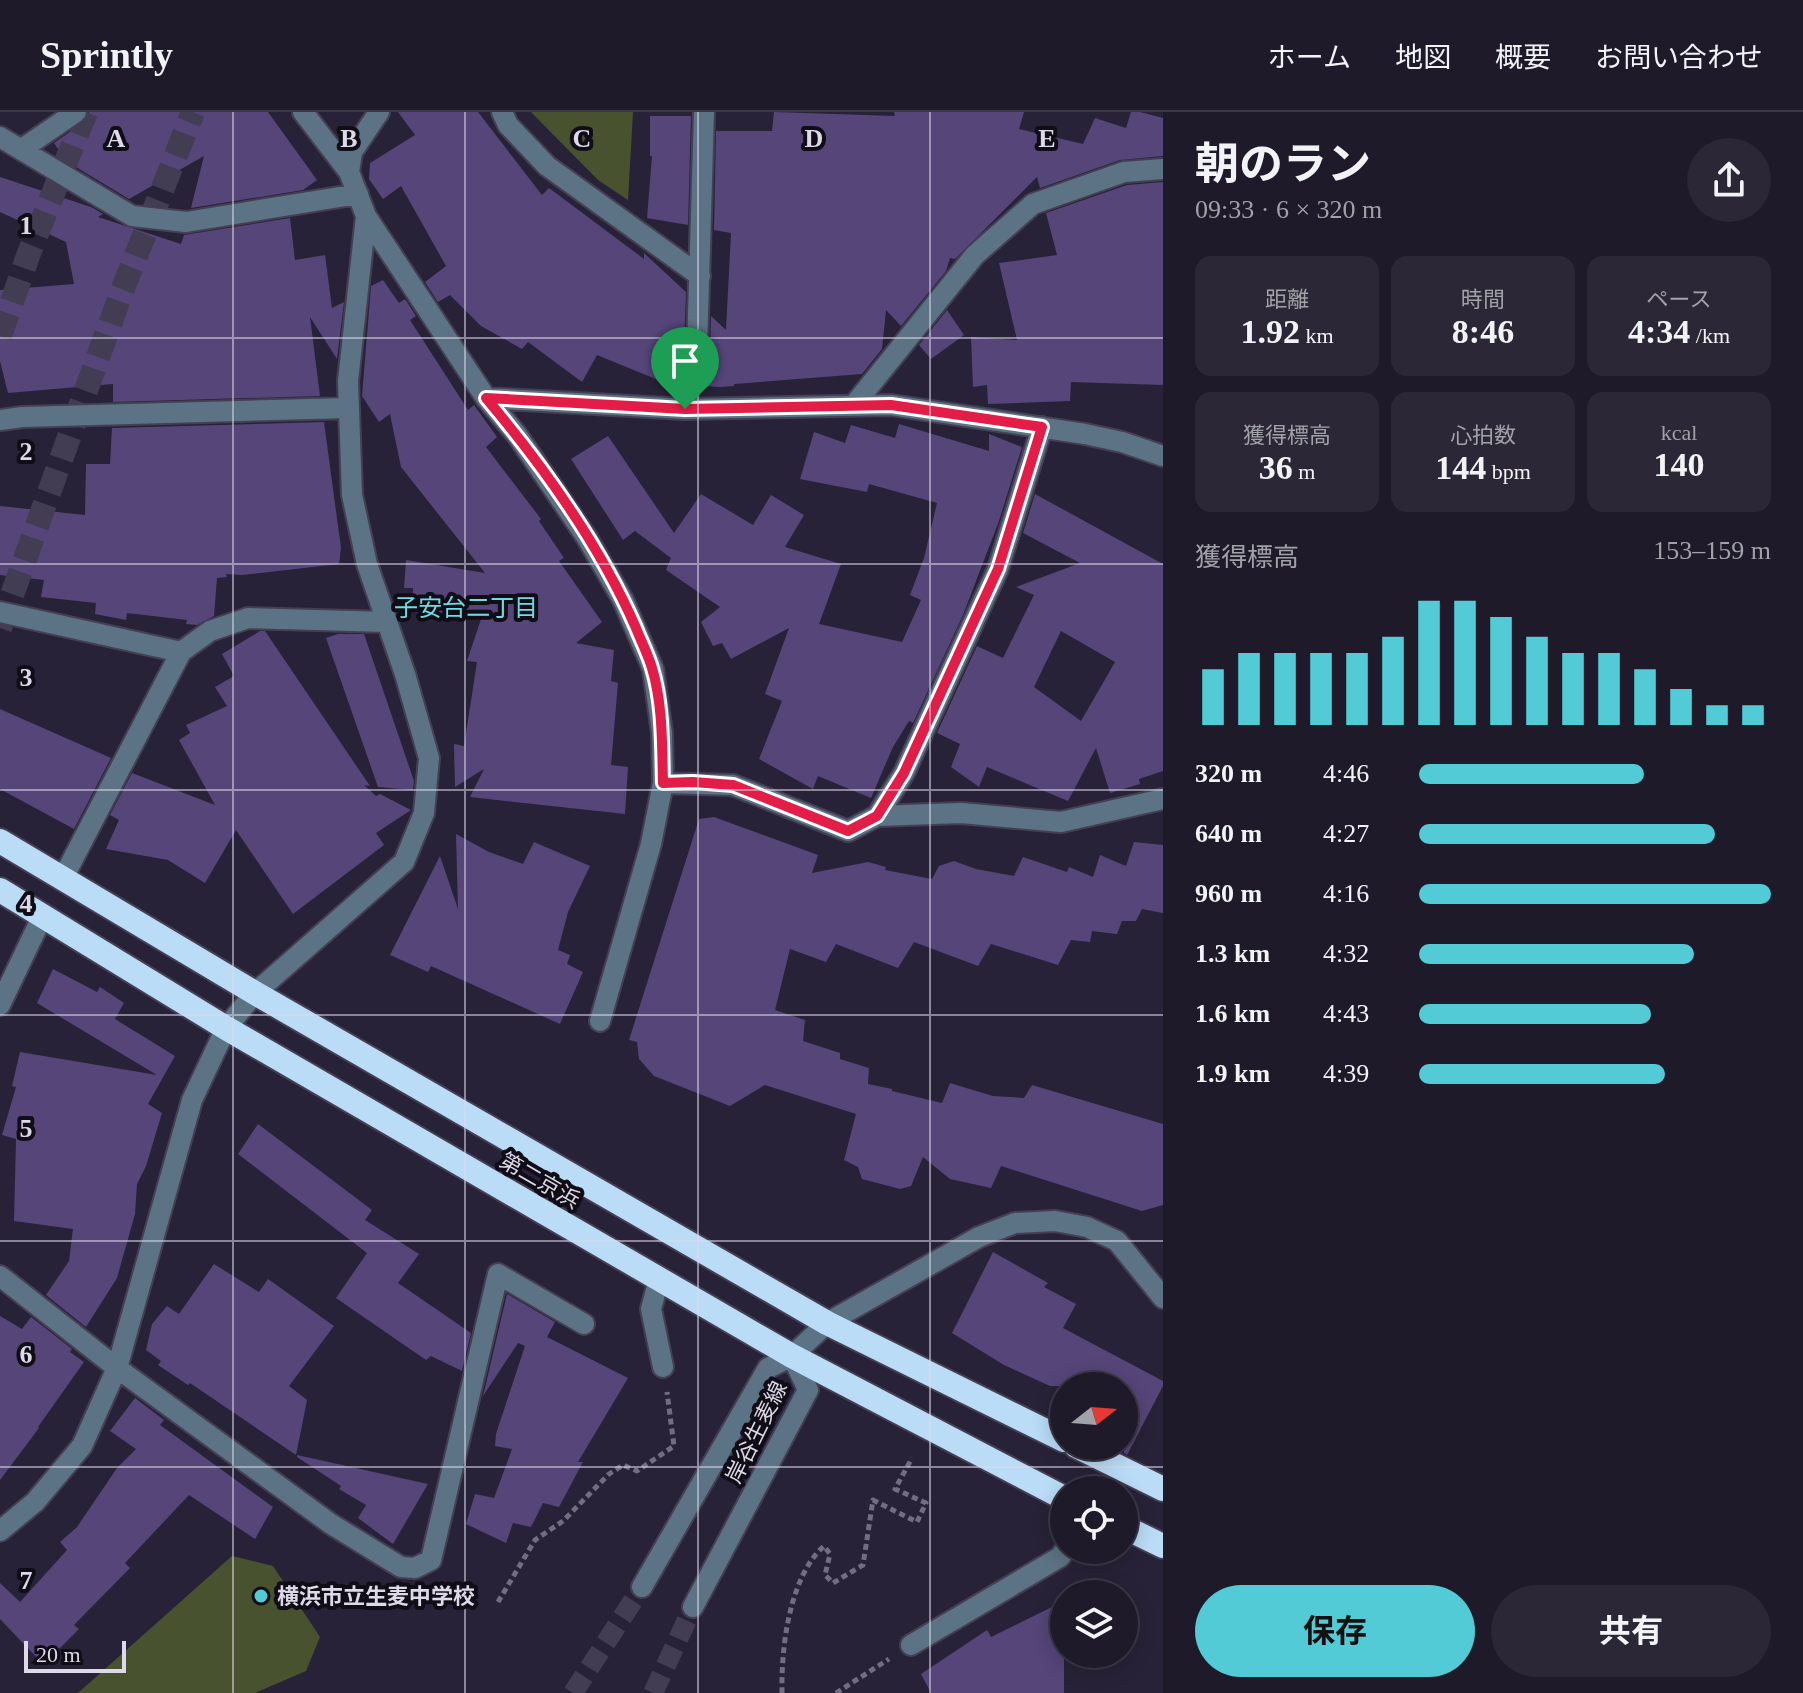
<!DOCTYPE html>
<html lang="ja">
<meta charset="utf-8">
<style>
:root{--surface:#1e1a2a;--page:#2b2736;--text:#f1f3f6;--muted:#a1a1a8;--line:#3c3847;--accent:#52cbd7}
body{margin:0;font-family:"Times New Roman","Noto Sans JP",serif;background:var(--page);color:var(--text);height:100vh;display:flex;flex-direction:column;font-size:30px;white-space:nowrap}
*{box-sizing:border-box;margin:0}
p{font-size:26px;color:var(--muted)}
.icon{flex:none;width:44px;height:44px;fill:none;stroke:currentColor;stroke-width:2;stroke-linecap:round;stroke-linejoin:round}
.map{position:relative;flex:1;overflow:hidden}
.drawer{display:flex;flex-direction:column;background:var(--surface);width:640px}
.drawer>*{flex:none}
.needle{width:52px;rotate:73deg}
.buttons{position:absolute;left:1050px;top:1260px;display:grid;gap:16px}
.buttons a{display:grid;place-items:center;width:88px;height:88px;border-radius:50%;background:var(--surface);box-shadow:0 4px 20px #0003,0 0 0 2px var(--line);font-size:40px}
.scale{position:absolute;left:24px;bottom:20px;width:102px;box-sizing:border-box;padding-left:8px;border:4px solid #ddd9e9;border-top:0;font-size:22px;line-height:28px;white-space:nowrap;color:#ddd9e9;-webkit-text-stroke:6px #100d17;paint-order:stroke}
.pin{position:absolute;display:grid;place-items:center;width:68px;height:68px;color:#fff;margin:-82px -34px;border-radius:50% 50% 50% 0;rotate:-45deg;box-shadow:0 0 8px #0007}
.pin .icon{rotate:45deg}
.round{display:grid;place-items:center;flex:none;width:84px;height:84px;border-radius:42px;background:var(--page)}
.overview{display:flex;align-items:center;justify-content:space-between;height:136px;padding:0 32px}
h1{font-size:44px;font-weight:700;line-height:60px}
.stats{display:grid;grid-template-columns:repeat(3,1fr);gap:12px;height:136px;padding:8px 32px}
.stats div{display:grid;align-content:center;border-radius:16px;background:var(--page);text-align:center}
.stats b{font-size:34px;font-weight:700}
.stats small{font-size:22px;font-weight:400}
.stats p{font-size:22px}
.chart{height:224px;padding:16px 32px}
.chart p{display:flex;justify-content:space-between}
.chart svg{width:100%;height:144px;margin-top:8px;stroke:var(--accent);stroke-width:6}
.cta{display:flex;gap:16px;margin-top:auto;padding:16px 32px}
.cta a{flex:1;height:92px;border-radius:48px;background:var(--accent);color:#111;font-size:32px;font-weight:700;line-height:92px;text-align:center}
.cta a+a{background:var(--page);color:var(--text)}
ul{padding:0 32px;list-style:none;font-size:26px}
li{display:grid;grid-template-columns:128px 96px 1fr;align-items:center;height:60px}
li i{height:20px;border-radius:10px;background:var(--accent)}
header{display:flex;align-items:center;gap:48px;box-sizing:border-box;height:112px;padding:0 40px;background:var(--surface);border-bottom:2px solid var(--line)}
header strong{font-size:38px}
nav{display:flex;gap:44px;margin-inline-start:auto;font-size:28px}
main{display:flex;flex:1;min-height:0}
.map>svg:first-child{display:block}
.green{fill:#49522e}
.building{fill:#554579;fill-rule:evenodd}
.lines{fill:none;stroke-linecap:round;stroke-linejoin:round}
.minor-tunnel{stroke:#433d53;stroke-width:20;stroke-dasharray:20 10;stroke-linecap:butt}
.highway-tunnel{stroke:#433d53;stroke-width:24;stroke-dasharray:24 12;stroke-linecap:butt}
.minor-casing{stroke:#453f54;stroke-width:24}
.highway-casing{stroke:#453f54;stroke-width:28}
.path{stroke:#726d81;stroke-width:5;stroke-dasharray:6 4;stroke-linecap:butt}
.minor{stroke:#5c7385;stroke-width:20}
.highway{stroke:#badcf7;stroke-width:24}
.route-casing{stroke:#fff;stroke-width:16}
.route{stroke:#e11d48;stroke-width:10}
.grid{fill:none;stroke:#ddd9e9;stroke-width:2;stroke-opacity:0.55}
.poi-dot{fill:#52cbd7;stroke:#100d17;stroke-width:3}
.labels{text-anchor:middle;stroke-width:8;stroke-linejoin:round;paint-order:stroke}
.street-label{font-size:22px;fill:#ddd9e9;stroke:#100d17}
.poi-label{font-size:22px;font-weight:bold;fill:#ddd9e9;stroke:#100d17;text-anchor:start}
.neighbourhood-label{font-size:24px;fill:#6fdbe5;stroke:#100d17}
.grid-label{font-size:26px;text-anchor:middle;font-weight:bold;fill:#ddd9e9;stroke:#100d17;stroke-width:8;stroke-linejoin:round;paint-order:stroke}
</style>
<header>
<strong>Sprintly</strong>
<nav><a>ホーム</a><a>地図</a><a>概要</a><a>お問い合わせ</a></nav>
</header>
<main>
<div class="map">
<svg width="1163" height="1581" viewBox="0 0 1163 1581">
<rect width="100%" height="100%" fill="#282238"/>
<path class="green" d="M531,0h102l-5,88 -30,-20z
M232,1444l41,10 47,71 -14,34 -51,22h-177z"/>
<path class="building" d="M89,0h179l49,68 -14,10 -112,18 13,-52 -75,43 -63,-38 -12,-18 30,-21z
M398,0h80l64,83 7,-7 95,71v-6l42,39 -2,56 -7,35 -14,-1 -66,-27 -15,27 -54,-40 -6,7 -41,-23 -31,-31 -12,7 -13,-20 21,-16 -45,-80 -18,13 -14,-20 1,-16 45,-28z
M774,0l121,4 -1,-4h130l-5,17 64,15 12,-26 31,10 5,-16h9l23,6v38l-43,4 -80,28 -3,-11 -82,82 -5,-1 -4,13 -45,55 -15,-16 -4,39 -20,25 -128,10v2l-14,1 -17,-1 7,-36 1,-34 15,14 5,-97 -17,-3 2,-99h56z
M650,4h41l-3,109 -41,-7 5,-62h-2z
M0,65l91,30 12,7 -5,3 83,27 3,-9 106,-17 5,42 30,-5 7,53 12,-6 -7,57 -27,-42 10,79 -207,6v-18l-105,9 -8,-32v-71l74,-6 -8,-42 -66,-30z
M1163,70v203l-92,-3 -1,19 -82,3 -1,-19 -14,2 -2,-50 46,3 -18,-77 58,-8 -11,-42 81,-28z
M383,168l16,23 6,-4 11,17 -6,4 58,90 6,-5 23,32 -11,10 55,72 -2,2 25,37 -5,3 43,61 -26,21 38,7 -3,31 7,2 -7,82 17,2 -3,47 -155,-17 14,-28 -29,18 -1,-43 10,2 13,-84 -10,-1 14,-42 -69,-7 1,-24h-9l2,-28 79,13 -84,-106 -11,-53 -11,8 -17,-26 9,-110z
M947,198l17,25 -33,24 -12,-14z
M324,310l17,126 -2,16 -97,11 -16,-1 1,3 -10,1 -3,38 -17,9 -11,-1 1,-4 -60,-7 -1,7 -31,-6 1,-11 -55,-6 3,-17 -44,-5v-69l85,9 1,-51h24l2,-36z
M899,312l90,27v-17l33,13 -23,74 -36,94 -50,108 -4,-2 -16,26 -22,51 -53,-22 -5,13 -54,-30 23,-58 -17,-7 24,-66 -58,31 -9,-16 -9,3 -12,-24 19,-15 -54,-37 5,-12 -36,-27 -12,9 -52,-81 37,-23 66,97 27,-39 52,31 18,-30 33,20 -19,32 56,17 -22,60 83,18 19,-42 -11,-5 14,-37 13,-55 -68,-19 -2,8 -67,-13 14,-47 31,11 6,-18 44,13z
M1035,382l128,70v207l-24,8 1,5 -30,9 -14,-45 -28,53 -81,-34 -8,20 -28,-20 9,-23 -23,-11 40,-87 26,12 31,-63 -18,-8 64,-24 -57,-30zM1061,519l54,31 -34,59 -47,-34z
M260,519h5l105,155 -6,-1 12,11 4,-2 31,16 -35,23 8,12 -91,69 -57,-84 -31,53 -37,-23 -62,-11 13,-29 -9,-5 22,-42 83,32 -36,-65 11,-7 -4,-8 41,-19 -12,-19 19,-11 -12,-22z
M338,522h26l50,147 -1,9 -35,-3 -52,-149z
M0,597l111,49 -37,71 -74,-40z
M714,705l104,38 -6,18 56,-11 18,5 -1,3 47,9 7,-13 15,-5 22,8 38,7 9,-19 44,15 2,-5 24,10 7,-22 26,11 8,-24 29,3v68l-21,-4 -6,12h-14l-5,13 -25,-3 -2,11 -19,-2 -13,25 -67,-21 -13,22 -64,-24 -16,26 -62,-24 -10,18 -36,-13 -15,61 30,10 -2,21 37,12v6l29,9 -1,16 24,5v2l50,12 8,-20 43,13 31,2 8,-13 131,39v81l-21,6 -141,-45 -10,22 -41,-9 -27,-22 -12,29 -11,3 -38,-10 -4,-12 -14,-7 12,-46 -91,-29 -35,21 -76,-30 -15,-17 -2,-17 -8,-2 70,-221z
M456,722l33,18 34,12 11,-22 56,24 -22,46 -10,38 12,5 -3,9 16,8 -23,52 -129,-58 -3,6 -38,-17 50,-99 18,53z
M53,857l44,23 3,-5 24,16 -9,16 60,37 -27,48 14,9 -16,53 -9,18 -2,30 -18,64 -31,49 -40,-32 23,-34 4,-32 -59,-8 2,-82 -14,-4 14,-48 -4,-1 8,-34 137,23 -120,-72z
M258,1012l114,86 -7,10 54,34 -21,29 73,50 -9,38 -31,-15 -5,4 -90,-62 31,-45 -129,-99z
M993,1140l55,31 -4,4 32,17 -13,24 100,53v5l-36,69 -3,-2v-67h-74l-46,-21 -52,-32z
M214,1152l45,28 9,-13 66,47 -45,60 18,14 -11,55 -106,-72 -2,2 -30,-20 3,-4 -15,-11 6,-26 15,-18 12,8z
M507,1182l48,28 -8,15 81,41 -50,84h5l-24,45 -16,-4 -12,24 -18,-4 -7,20 -40,-19 9,-30 19,4 18,-49 -17,-3 1,-12 29,-88 -7,-3 -35,53z
M0,1204l22,13 9,-12 41,32 -2,3 14,10 -46,65 1,1 -39,52z
M135,1286l29,22 -4,5 113,82 -18,32 -66,-44 -64,68 5,5 -56,57 5,4 -18,18 -21,14 -40,-42v-36l20,19 47,-52 -7,-8 17,-15 40,-59 19,-19 -26,-18z
M297,1343l131,29 -35,60 -35,-26 8,-13 -27,-16 2,-3 -44,-29z
M1064,1489v92h-133l-10,-19 66,-44 4,7z"/>
<g class="lines">
<path class="minor-tunnel" d="M573,1581l69,-106
M653,1581l40,-86"/>
<path class="highway-tunnel" d="M0,224l29,-83 57,-141
M0,516l122,-337 71,-179"/>
<defs>
<path id="minor" d="M303,0l46,60 17,44 120,182 31,37 70,103 36,62 30,69 9,64 1,50 -12,61 -51,177
M502,0l6,13 39,41 153,110
M0,25l132,79 54,6 172,-28
M22,37l54,-37
M349,60l3,-20 27,-40
M486,286l199,11 206,-4 194,29 37,8 41,14
M854,293l121,-150 58,-51 91,-32 39,-3
M685,297l12,-60 7,-237
M0,308l22,-3 326,-9
M0,500l181,40
M663,671l70,2 115,46 29,-15 84,-3 100,9 102,-23
M877,704l27,-43 94,-204 44,-142
M63,766l118,-226 29,-21 38,-13 139,4
M0,893l43,-90
M0,1164l117,92 214,156 70,43 14,1 16,-8 67,-286 86,50
M659,1167l-8,30 12,58
M0,1419l35,-29 47,-56 35,-78 75,-268 34,-72 29,-35 149,-131 20,-49 5,-55 -24,-84 -38,-110 -15,-69 -4,-114 18,-165
M642,1475l126,-219 24,-12 35,-33 152,-86 36,-14 40,-2 32,6 30,14 46,57
M693,1495l115,-217 -16,-34
M911,1533l149,-88 5,-7"/>
<path id="highway" d="M0,729l255,152 572,330 237,117
M0,778l226,138 566,328 272,142
M1076,1334l87,43
M1124,1415l39,19"/>
</defs>
<use href="#minor" class="minor-casing"/>
<use href="#highway" class="highway-casing"/>
<path class="path" d="M498,1490l37,-62 28,-19 46,-47 14,-9 14,6 37,-25 -7,-54
M782,1581c-1,-44 7,-116 42,-147l6,8 -5,21 8,8 30,-18 10,-65 44,22 9,-19 -31,-14 17,-31
M836,1581l53,-34"/>
<use href="#minor" class="minor"/>
<use href="#highway" class="highway"/>
</g>
<g class="lines">
<defs>
<path id="route" d="M486,286l199,11 206,-4 151,22 -44,142 -94,204 -27,43 -29,15 -115,-46 -40,-3 -30,1c-1,-37 0,-79 -11,-115 -4,-14 -11,-27 -16,-40 -36,-83 -92,-161 -150,-230z"/>
</defs>
<use href="#route" class="route-casing"/>
<use href="#route" class="route"/>
</g>
<path class="grid" d="M233,0v1581M465,0v1581M698,0v1581M930,0v1581M0,226h1163M0,452h1163M0,678h1163M0,903h1163M0,1129h1163M0,1355h1163"/>
<circle class="poi-dot" cx="261" cy="1484" r="8"/>
<g class="labels">
<g class="street-label">
<text transform="translate(540 1068) rotate(30)" y="8">第二京浜</text>
<text transform="translate(756 1320) rotate(-64)" y="8">岸谷生麦線</text>
</g>
<g class="poi-label">
<text x="277" y="1492">横浜市立生麦中学校</text>
</g>
<g class="neighbourhood-label">
<text x="466" y="504">子安台二丁目</text>
</g>
</g>
<g class="grid-label">
<text x="116" y="35">A</text>
<text x="349" y="35">B</text>
<text x="582" y="35">C</text>
<text x="814" y="35">D</text>
<text x="1047" y="35">E</text>
<text x="26" y="122">1</text>
<text x="26" y="348">2</text>
<text x="26" y="574">3</text>
<text x="26" y="800">4</text>
<text x="26" y="1025">5</text>
<text x="26" y="1251">6</text>
<text x="26" y="1477">7</text>
</g>
</svg>
<div class="buttons">
<a><svg class="needle" viewBox="-14 -14 28 28"><path d="M0-13l5 13h-10z" fill="#e53935"/><path d="M0 13l5-13h-10z" fill="#a1a1a8"/></svg></a>
<a><svg class="icon" aria-label="locate" viewBox="0 0 24 24"><circle cx="12" cy="12" r="6"/><path d="M12 2v4M12 18v4M2 12h4M18 12h4"/></svg></a>
<a><svg class="icon" aria-label="layers" viewBox="0 0 24 24"><path d="M12 4l9 5-9 5-9-5zM3 14l9 5 9-5"/></svg></a>
</div>
<div class="scale">20 m</div>
<div class="pin" style="left:685px;top:297px;background:#1e9e55"><svg class="icon" aria-label="arrive" viewBox="0 0 24 24"><path d="M6 21V4h12l-3 4 3 4H6"/></svg></div>
</div>
<section class="drawer">
<div class="overview"><div><h1>朝のラン</h1><p>09:33 · 6 × 320 m</p></div><a class="round"><svg class="icon" aria-label="share" viewBox="0 0 24 24"><path d="M12 15V3M7 8l5-5 5 5M5 13v7h14v-7"/></svg></a></div>
<div class="stats">
<div><p>距離</p><b>1.92<small> km</small></b></div>
<div><p>時間</p><b>8:46</b></div>
<div><p>ペース</p><b>4:34<small> /km</small></b></div>
</div>
<div class="stats">
<div><p>獲得標高</p><b>36<small> m</small></b></div>
<div><p>心拍数</p><b>144<small> bpm</small></b></div>
<div><p>kcal</p><b>140</b></div>
</div>
<div class="chart"><p><span>獲得標高</span>153–159 m</p>
<svg viewBox="0 0 160 44" preserveAspectRatio="none"><path d="M5 44V27M15 44V22M25 44V22M35 44V22M45 44V22M55 44V17M65 44V6M75 44V6M85 44V11M95 44V17M105 44V22M115 44V22M125 44V27M135 44V33M145 44V38M155 44V38"/></svg>
</div>
<ul>
<li><b>320 m</b>4:46<i style="width:64%"></i></li>
<li><b>640 m</b>4:27<i style="width:84%"></i></li>
<li><b>960 m</b>4:16<i style="width:100%"></i></li>
<li><b>1.3 km</b>4:32<i style="width:78%"></i></li>
<li><b>1.6 km</b>4:43<i style="width:66%"></i></li>
<li><b>1.9 km</b>4:39<i style="width:70%"></i></li>
</ul>
<div class="cta"><a>保存</a><a>共有</a></div>
</section>
</main>
